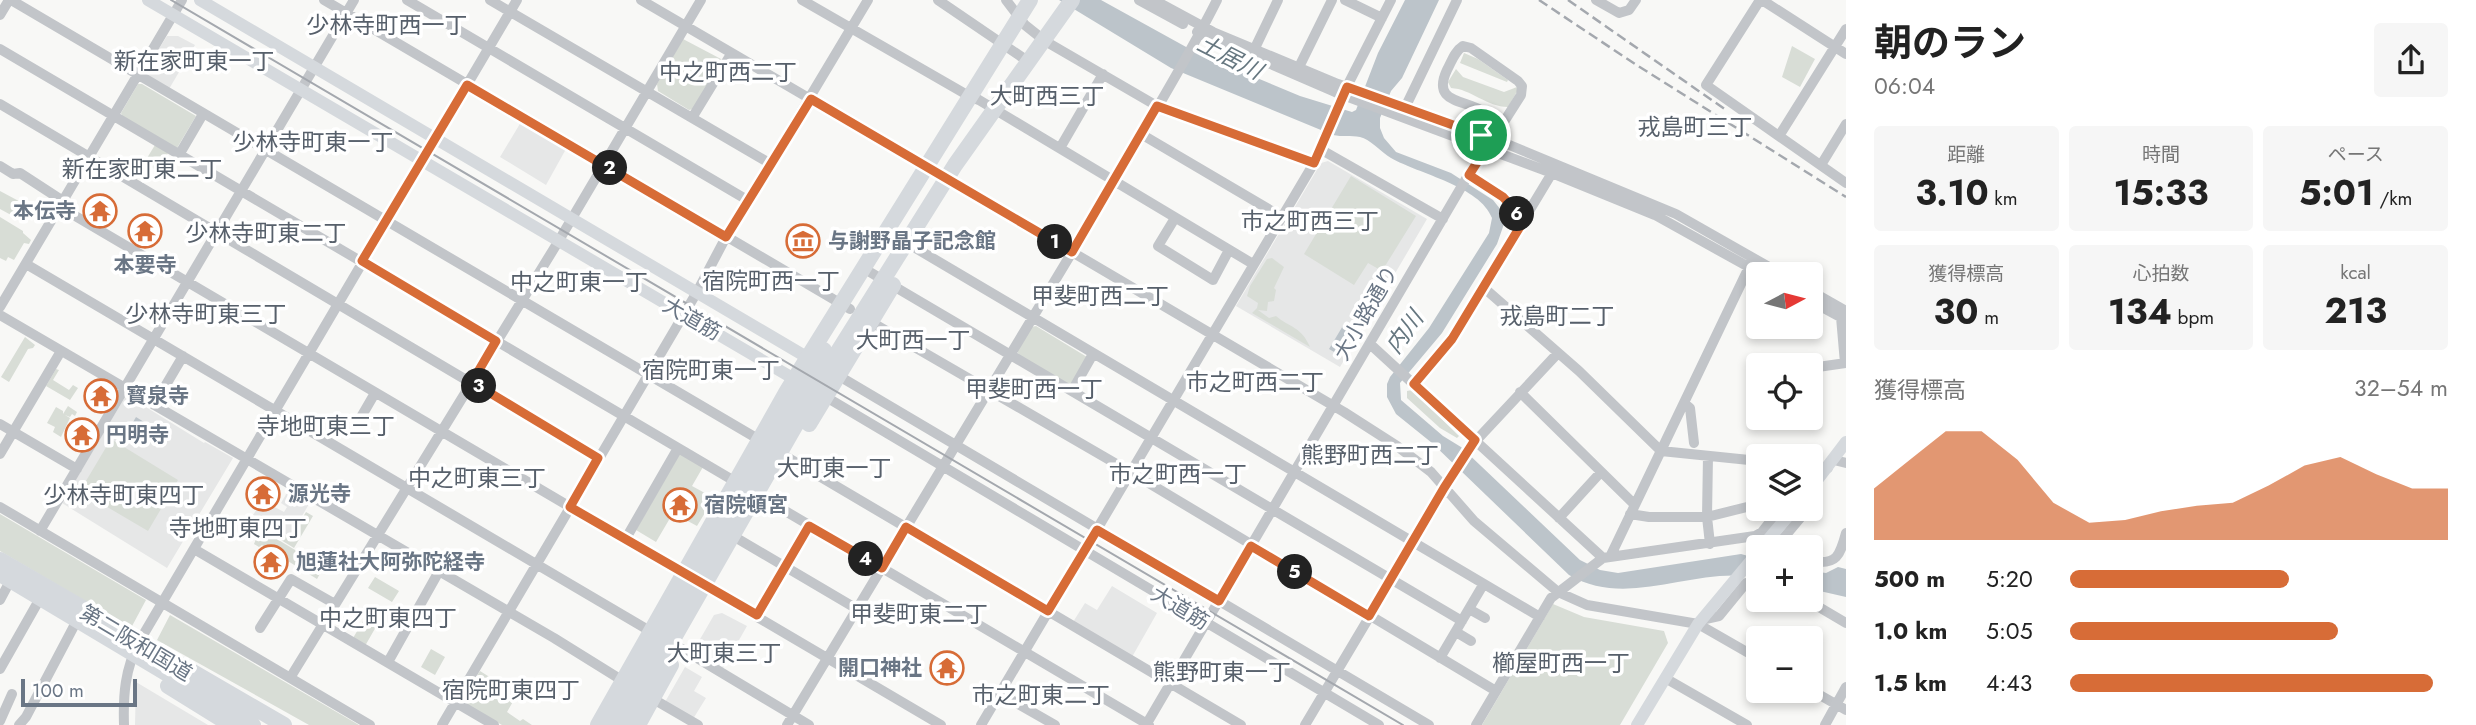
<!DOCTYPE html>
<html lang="ja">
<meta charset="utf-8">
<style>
:root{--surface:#fff;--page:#f6f6f6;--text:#222;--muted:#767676;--accent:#d76c37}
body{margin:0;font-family:Jost,"Noto Sans JP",sans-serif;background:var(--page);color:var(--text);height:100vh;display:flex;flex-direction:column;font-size:26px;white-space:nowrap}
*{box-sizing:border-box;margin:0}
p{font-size:23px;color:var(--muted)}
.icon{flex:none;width:38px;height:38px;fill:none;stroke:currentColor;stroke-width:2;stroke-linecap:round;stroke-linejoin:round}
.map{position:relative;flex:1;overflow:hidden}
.side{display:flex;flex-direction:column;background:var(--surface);width:630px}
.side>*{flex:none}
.needle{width:46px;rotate:83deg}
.controls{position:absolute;left:1746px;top:262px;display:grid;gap:14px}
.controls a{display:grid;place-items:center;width:77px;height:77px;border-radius:7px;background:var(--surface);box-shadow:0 4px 10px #0003;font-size:35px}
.scale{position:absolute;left:21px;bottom:18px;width:116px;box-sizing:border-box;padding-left:7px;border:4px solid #6a7685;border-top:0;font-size:19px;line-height:24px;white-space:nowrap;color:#6a7685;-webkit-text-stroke:5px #fff;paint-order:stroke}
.pin{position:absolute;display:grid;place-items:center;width:60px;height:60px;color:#fff;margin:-30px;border:4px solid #fff;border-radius:50%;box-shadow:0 2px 7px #0007}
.km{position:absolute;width:35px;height:35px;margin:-18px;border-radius:50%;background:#222;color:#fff;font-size:19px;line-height:35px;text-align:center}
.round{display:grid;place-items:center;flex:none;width:74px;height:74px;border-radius:7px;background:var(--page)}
.overview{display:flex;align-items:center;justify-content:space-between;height:119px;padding:0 28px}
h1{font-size:38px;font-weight:700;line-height:52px}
.metrics{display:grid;grid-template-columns:repeat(3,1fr);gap:10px;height:119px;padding:7px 28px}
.metrics div{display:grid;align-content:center;border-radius:7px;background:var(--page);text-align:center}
.metrics b{font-size:35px;font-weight:700}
.metrics small{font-size:19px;font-weight:400}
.metrics p{font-size:19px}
.chart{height:196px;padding:14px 28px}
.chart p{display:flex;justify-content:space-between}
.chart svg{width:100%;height:126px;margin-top:7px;fill:var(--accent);opacity:.7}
ul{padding:0 28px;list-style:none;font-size:23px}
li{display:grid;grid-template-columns:112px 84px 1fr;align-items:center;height:52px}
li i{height:18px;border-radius:9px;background:var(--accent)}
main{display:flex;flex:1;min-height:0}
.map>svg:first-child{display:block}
.built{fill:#e6e7e7}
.green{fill:#d8ddd6}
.water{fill:#bcc4ca}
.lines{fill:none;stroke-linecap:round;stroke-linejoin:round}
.minor{stroke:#c2c5c9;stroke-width:10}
.major{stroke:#d5d9dd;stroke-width:12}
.highway{stroke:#d5d9dd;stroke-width:16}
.tram{stroke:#a4a8ae;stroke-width:2}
.rail{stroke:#a4a8ae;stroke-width:2.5;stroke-dasharray:10 5;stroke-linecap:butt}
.route-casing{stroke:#fff;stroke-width:14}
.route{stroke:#d76c37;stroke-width:9}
.labels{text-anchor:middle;stroke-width:7;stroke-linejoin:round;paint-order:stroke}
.poi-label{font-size:21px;font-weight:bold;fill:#6a7685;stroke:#fff;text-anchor:start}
.street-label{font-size:21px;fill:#6a7685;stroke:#fff}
.neighbourhood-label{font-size:23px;fill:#57606b;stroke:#fff}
.water-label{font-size:23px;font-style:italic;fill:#667780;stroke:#fff}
</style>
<main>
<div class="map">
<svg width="1846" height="725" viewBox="0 0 1846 725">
<rect width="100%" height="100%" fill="#f8f8f6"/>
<path class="built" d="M167,36h11l17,9 -26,44 -22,-13 -2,-5z
M521,122l45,27 -20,36 -46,-28z
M1328,161l99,58 -87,148 -104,-61 85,-143z
M128,396l76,47 1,-1 28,16 -66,110 -105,-65 63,-106z
M288,491l21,13 -19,33 -37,-22 5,-8 5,3 4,-7 17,9 3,-5 -6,-4z
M1112,586l45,27 -25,44 -59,-35 12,-19 12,7z
M722,613l25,13 -25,44 -30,-17 22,-38z
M685,667l17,10 -8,14 12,7 -13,21 -28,-17z
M136,682l72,43h-73z"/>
<path class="green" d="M683,39l38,20 1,3 -29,47 -4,1 -31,-19 -1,-7z
M1792,46l23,13 -15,28 -18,-10z
M1464,53l14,6 30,21 -1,2 -47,-19z
M1456,69l7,8 41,15 13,-5 1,3 -10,17c-21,0 -37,-18 -57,-19l-3,-6z
M138,84h4l54,32 -19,32 -55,-32 -1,-3z
M155,145l13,8 -10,18 -14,-8z
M1351,176l65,40 -34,55 -14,-8 -14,22 -50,-31z
M0,191l30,16 -8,14 -22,-12z
M0,217l23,14v2l8,7 -2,4 -5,-1 -10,17 -6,-3 -2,4 -6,-3z
M1272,258l12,9 -10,21 2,2 -2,11 -6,1 -1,9 -9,-1 11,8 7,-2c14,12 25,10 34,31l-58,-34 5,-5 1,-5 -11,-7 3,-10 17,-27z
M1036,326l51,31 -17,29 -51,-31 -2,-4 14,-24z
M25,337l10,8 -2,3 -5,1 -19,33 -8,-5z
M56,369l3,1 -6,10 16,10 4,-5 5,3 -8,12 -24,-14z
M1412,390l47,46 -2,2 -17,-10 -33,-30v-7z
M68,406l9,6 -2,4 -3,-2 -2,3 -5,-2 5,3 -9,19 -8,-5 2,-5 -8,-4 9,-16 7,4v3z
M111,439l67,41 -30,51 -68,-40z
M679,455h4l20,12 -11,19 22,12 -17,28 -24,-13 -17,29 -20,-12z
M306,512l7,4 -19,32 -44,-27 3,-5 37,22z
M0,514l146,86 -15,28 -131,-77z
M247,521l68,41 -3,5 9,5 -4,7 -55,-34 -3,2 -5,-3 2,-5 -15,-9z
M375,577l24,14 -7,11 -24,-14z
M1553,604l31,13 80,14 4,12 -48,82h-138z
M170,615l189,110h-50l-152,-85z
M365,618l12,7 -12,21 -12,-8z
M431,649l14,8 -10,18 -14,-8z
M480,671l24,15 -2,4 13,8 -8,14 13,9 3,-2 9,6h-30l-39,-23 -1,-3z"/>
<path class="water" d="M1059,0h42l96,53 103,43 52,16 4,-2 22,-57 27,-53h34l-37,78 -11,13 -11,27v10l4,10 12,14 55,21 42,27 8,10 3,14 -7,20 -55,89 -42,50 1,17 42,36 18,11 119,113 20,10 18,3 123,-19 18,5v19c-64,-13 -130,32 -190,-3l-137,-132 -36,-29 -9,-17v-13l3,-7 39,-49 60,-95 3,-15c-12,-32 -73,-44 -101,-60 -10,-6 -21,-19 -31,-21 -9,-2 -18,0 -27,-2l-162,-67z
M1344,324l12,7 -15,25 -12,-7z
M136,417l24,15 -7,11 -24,-14z
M1838,567l8,2v28l-35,-8v-18l15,2z"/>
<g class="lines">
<path class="minor" d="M11,0l752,442
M324,0l526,309
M407,0l342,201
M490,0l281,164
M641,0l431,252 272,160 53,34 34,26 43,49 84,71 29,13 111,19 61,35
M802,0l167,96 10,4 274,164
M938,0l91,62
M1006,0l19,25 20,16 112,65 157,57
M1139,0l44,24
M1154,0l59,32 125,52 169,60 169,70 107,61
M1345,0l37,18
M1596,0l23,13 10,-3 7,-10
M1760,0l-54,85 140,98
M1762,0l84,54
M0,15l9,-15
M1197,32l138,60 217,81 103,42 108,60
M1255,48l23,-48
M0,49l1149,676
M1299,67l33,-67
M0,104l598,354
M1402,114l55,-114
M692,118l39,-64
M1141,134l141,83
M1779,136l67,-107
M1060,148l43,-74
M1320,149l123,70
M179,155l24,-41
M1821,165l25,-41
M0,166l13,8 7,-1 43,28
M1469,175l34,22 21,23
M60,207l881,518
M1175,218l-17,28 55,34 16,-30
M907,243l633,374
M26,264l629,370
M863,268l599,353
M1483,287l96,84 82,80 98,10
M1811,291l35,20
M1811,301l35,19
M0,307l182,-307
M0,315l554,323 74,46
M1841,317l4,46
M866,319l266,154 364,218
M1370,344l233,214
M1811,368l35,-5
M839,376l590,349
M1414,384l38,-45 100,-166
M1072,391l21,-37
M1520,392l115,113
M826,397l553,328
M1684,403l6,5 4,35
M154,405l29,-49
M0,424l77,45
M357,424l18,-31
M780,453l461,272
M0,454l61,-103
M1708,456l-1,61 3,27
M1834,460l12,3
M1811,466l17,2
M0,507l370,218
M1630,514l19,3h58l52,-13
M1559,518l42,-46
M40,531l314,-531
M733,536l124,73
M625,540l53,-92
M1775,548l31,-37 -1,-2
M194,549l300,176
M1610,557l141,-294
M1811,561c26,5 29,-6 35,-28
M0,600l9,-17
M1807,600l39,23
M1469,609l16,9
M756,616l53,-90
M1701,620l18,-4 27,-33 13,2
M260,628l31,-49 44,25
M1456,632l15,9
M672,643l137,82
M1440,658l43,-73
M388,662l50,-89
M0,669l38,-67
M290,678l268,-436 143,-242
M1665,678l82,47
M1811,690l35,20
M999,693l56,32
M648,696l50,29
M0,721l12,-27
M19,725l7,-8 48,-91
M124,725c-1,-30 1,-56 15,-83l378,-642
M442,725l255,-433 29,-55 142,-237
M787,725l328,-544c34,-61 71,-119 102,-181
M981,725l333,-562 25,-61 52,-102
M1146,725l334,-570 6,-5 35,-55 1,-9 -4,-5 -47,-33 -8,-2c-9,6 -11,15 -16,24 -16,34 18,29 37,42l2,9 -5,14 5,15
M1305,725l166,-279 87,-93
M1476,725l75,-127 48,-37 4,-3 152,-22 7,-4 18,-23
M1825,725l21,-38"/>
<path class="major" d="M148,0l653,383
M200,0l615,362
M1811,488l35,-46
M1761,548l33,-39
M1637,725l61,-101 61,-73"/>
<path class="highway" d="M809,424l84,-139
M0,560l284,165
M0,574l253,151
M168,686l63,39
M598,725l189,-334 243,-391
M610,725l189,-327 25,-48
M624,725l210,-367 121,-193 117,-165
M638,725l33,-60"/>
<path class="tram" d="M171,0l1232,725"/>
<path class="rail" d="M1539,0l96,64 211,133
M1568,0l158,110"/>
</g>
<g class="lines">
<defs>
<path id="route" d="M467,85l259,152 85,-138 261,153 85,-146 157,57 33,-76 145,52 -23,36 34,22 21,23 -72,119 -38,45 61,56 -31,48 -75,128 -118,-70 -32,55 -122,-71 -49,81 -142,-84 -24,41 -73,-42 -52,89 -187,-108 28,-49 -126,-76 24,-41 -134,-80z"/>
</defs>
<use href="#route" class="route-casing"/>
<use href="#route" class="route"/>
</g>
<defs>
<symbol id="temple-ring" viewBox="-11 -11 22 22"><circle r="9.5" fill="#fff" stroke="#d76c37" stroke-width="1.5"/><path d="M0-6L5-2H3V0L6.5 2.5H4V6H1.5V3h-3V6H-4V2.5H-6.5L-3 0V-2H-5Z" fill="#d76c37"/></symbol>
<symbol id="museum-ring" viewBox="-11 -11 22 22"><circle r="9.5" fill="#fff" stroke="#d76c37" stroke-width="1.5"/><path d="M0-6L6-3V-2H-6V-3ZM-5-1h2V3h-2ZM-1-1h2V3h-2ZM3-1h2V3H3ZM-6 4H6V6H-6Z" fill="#d76c37"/></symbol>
</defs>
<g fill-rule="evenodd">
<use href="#temple-ring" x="81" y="192" width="38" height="38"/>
<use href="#temple-ring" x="126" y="212" width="38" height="38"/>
<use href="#museum-ring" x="784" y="222" width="38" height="38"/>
<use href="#temple-ring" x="82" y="377" width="38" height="38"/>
<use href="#temple-ring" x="63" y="416" width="38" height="38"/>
<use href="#temple-ring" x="244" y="475" width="38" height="38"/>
<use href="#temple-ring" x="661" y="486" width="38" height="38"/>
<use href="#temple-ring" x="252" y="543" width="38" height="38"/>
<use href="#temple-ring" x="928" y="649" width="38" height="38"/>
</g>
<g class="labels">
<g class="poi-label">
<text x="76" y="218" text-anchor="end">本伝寺</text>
<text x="828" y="248">与謝野晶子記念館</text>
<text x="145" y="272" text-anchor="middle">本要寺</text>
<text x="126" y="403">寳泉寺</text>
<text x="106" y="442">円明寺</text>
<text x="288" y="501">源光寺</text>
<text x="704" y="512">宿院頓宮</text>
<text x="296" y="569">旭蓮社大阿弥陀経寺</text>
<text x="922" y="675" text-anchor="end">開口神社</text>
</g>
<g class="street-label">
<text transform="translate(1366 313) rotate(-60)" y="7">大小路通り</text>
<text transform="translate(692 319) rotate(30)" y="7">大道筋</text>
<text transform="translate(1180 608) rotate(31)" y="7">大道筋</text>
<text transform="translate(136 643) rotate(31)" y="7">第二阪和国道</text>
</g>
<g class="neighbourhood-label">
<text x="387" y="33">少林寺町西一丁</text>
<text x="194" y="69">新在家町東一丁</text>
<text x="728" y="80">中之町西二丁</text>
<text x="1047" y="104">大町西三丁</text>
<text x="1695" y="135">戎島町三丁</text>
<text x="313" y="150">少林寺町東一丁</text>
<text x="142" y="177">新在家町東二丁</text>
<text x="1310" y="229">市之町西三丁</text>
<text x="266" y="241">少林寺町東二丁</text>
<text x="771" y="289">宿院町西一丁</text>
<text x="579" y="290">中之町東一丁</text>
<text x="1100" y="304">甲斐町西二丁</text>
<text x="206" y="322">少林寺町東三丁</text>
<text x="1557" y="324">戎島町二丁</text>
<text x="913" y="348">大町西一丁</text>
<text x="711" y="378">宿院町東一丁</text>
<text x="1255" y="390">市之町西二丁</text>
<text x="1034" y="397">甲斐町西一丁</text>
<text x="326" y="434">寺地町東三丁</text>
<text x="1370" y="463">熊野町西二丁</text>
<text x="834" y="476">大町東一丁</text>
<text x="1178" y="482">市之町西一丁</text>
<text x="477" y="486">中之町東三丁</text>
<text x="124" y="503">少林寺町東四丁</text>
<text x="238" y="536">寺地町東四丁</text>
<text x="919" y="622">甲斐町東二丁</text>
<text x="388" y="626">中之町東四丁</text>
<text x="724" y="661">大町東三丁</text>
<text x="1561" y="671">櫛屋町西一丁</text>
<text x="1222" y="680">熊野町東一丁</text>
<text x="511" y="698">宿院町東四丁</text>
<text x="1041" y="703">市之町東二丁</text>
</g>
<g class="water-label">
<text transform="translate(1230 57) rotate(27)" y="8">土居川</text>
<text transform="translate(1404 332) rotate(-54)" y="8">内川</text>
</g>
</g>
</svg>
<div class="controls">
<a><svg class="needle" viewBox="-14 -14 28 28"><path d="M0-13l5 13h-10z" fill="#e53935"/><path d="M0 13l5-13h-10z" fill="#767676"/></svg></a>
<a><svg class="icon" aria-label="locate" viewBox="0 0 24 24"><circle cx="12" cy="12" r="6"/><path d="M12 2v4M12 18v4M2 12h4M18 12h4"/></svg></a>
<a><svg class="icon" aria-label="layers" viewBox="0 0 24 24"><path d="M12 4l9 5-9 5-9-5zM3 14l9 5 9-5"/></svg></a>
<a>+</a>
<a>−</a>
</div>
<div class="scale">100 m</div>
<div class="pin" style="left:1481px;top:135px;background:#1e9e55"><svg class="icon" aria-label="arrive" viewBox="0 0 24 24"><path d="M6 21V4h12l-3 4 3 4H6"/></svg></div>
<b class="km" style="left:1055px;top:242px">1</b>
<b class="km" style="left:610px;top:168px">2</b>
<b class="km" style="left:479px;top:386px">3</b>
<b class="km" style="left:866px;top:559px">4</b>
<b class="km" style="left:1295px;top:572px">5</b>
<b class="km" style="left:1517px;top:214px">6</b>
</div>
<section class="side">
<div class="overview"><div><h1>朝のラン</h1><p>06:04</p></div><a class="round"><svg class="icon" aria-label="share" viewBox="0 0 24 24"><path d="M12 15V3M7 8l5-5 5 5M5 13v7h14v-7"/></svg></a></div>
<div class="metrics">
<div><p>距離</p><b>3.10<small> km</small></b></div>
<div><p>時間</p><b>15:33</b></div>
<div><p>ペース</p><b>5:01<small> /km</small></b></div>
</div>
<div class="metrics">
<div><p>獲得標高</p><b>30<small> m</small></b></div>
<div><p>心拍数</p><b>134<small> bpm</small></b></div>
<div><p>kcal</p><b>213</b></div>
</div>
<div class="chart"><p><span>獲得標高</span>32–54 m</p>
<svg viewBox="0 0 160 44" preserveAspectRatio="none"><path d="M0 44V26L10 16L20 6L30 6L40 16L50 31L60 38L70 37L80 34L90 32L100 31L110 25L120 18L130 15L140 21L150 26L160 26V44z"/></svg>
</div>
<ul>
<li><b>500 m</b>5:20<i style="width:58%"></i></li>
<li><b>1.0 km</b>5:05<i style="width:71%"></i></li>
<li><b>1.5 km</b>4:43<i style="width:96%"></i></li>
</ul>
</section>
</main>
